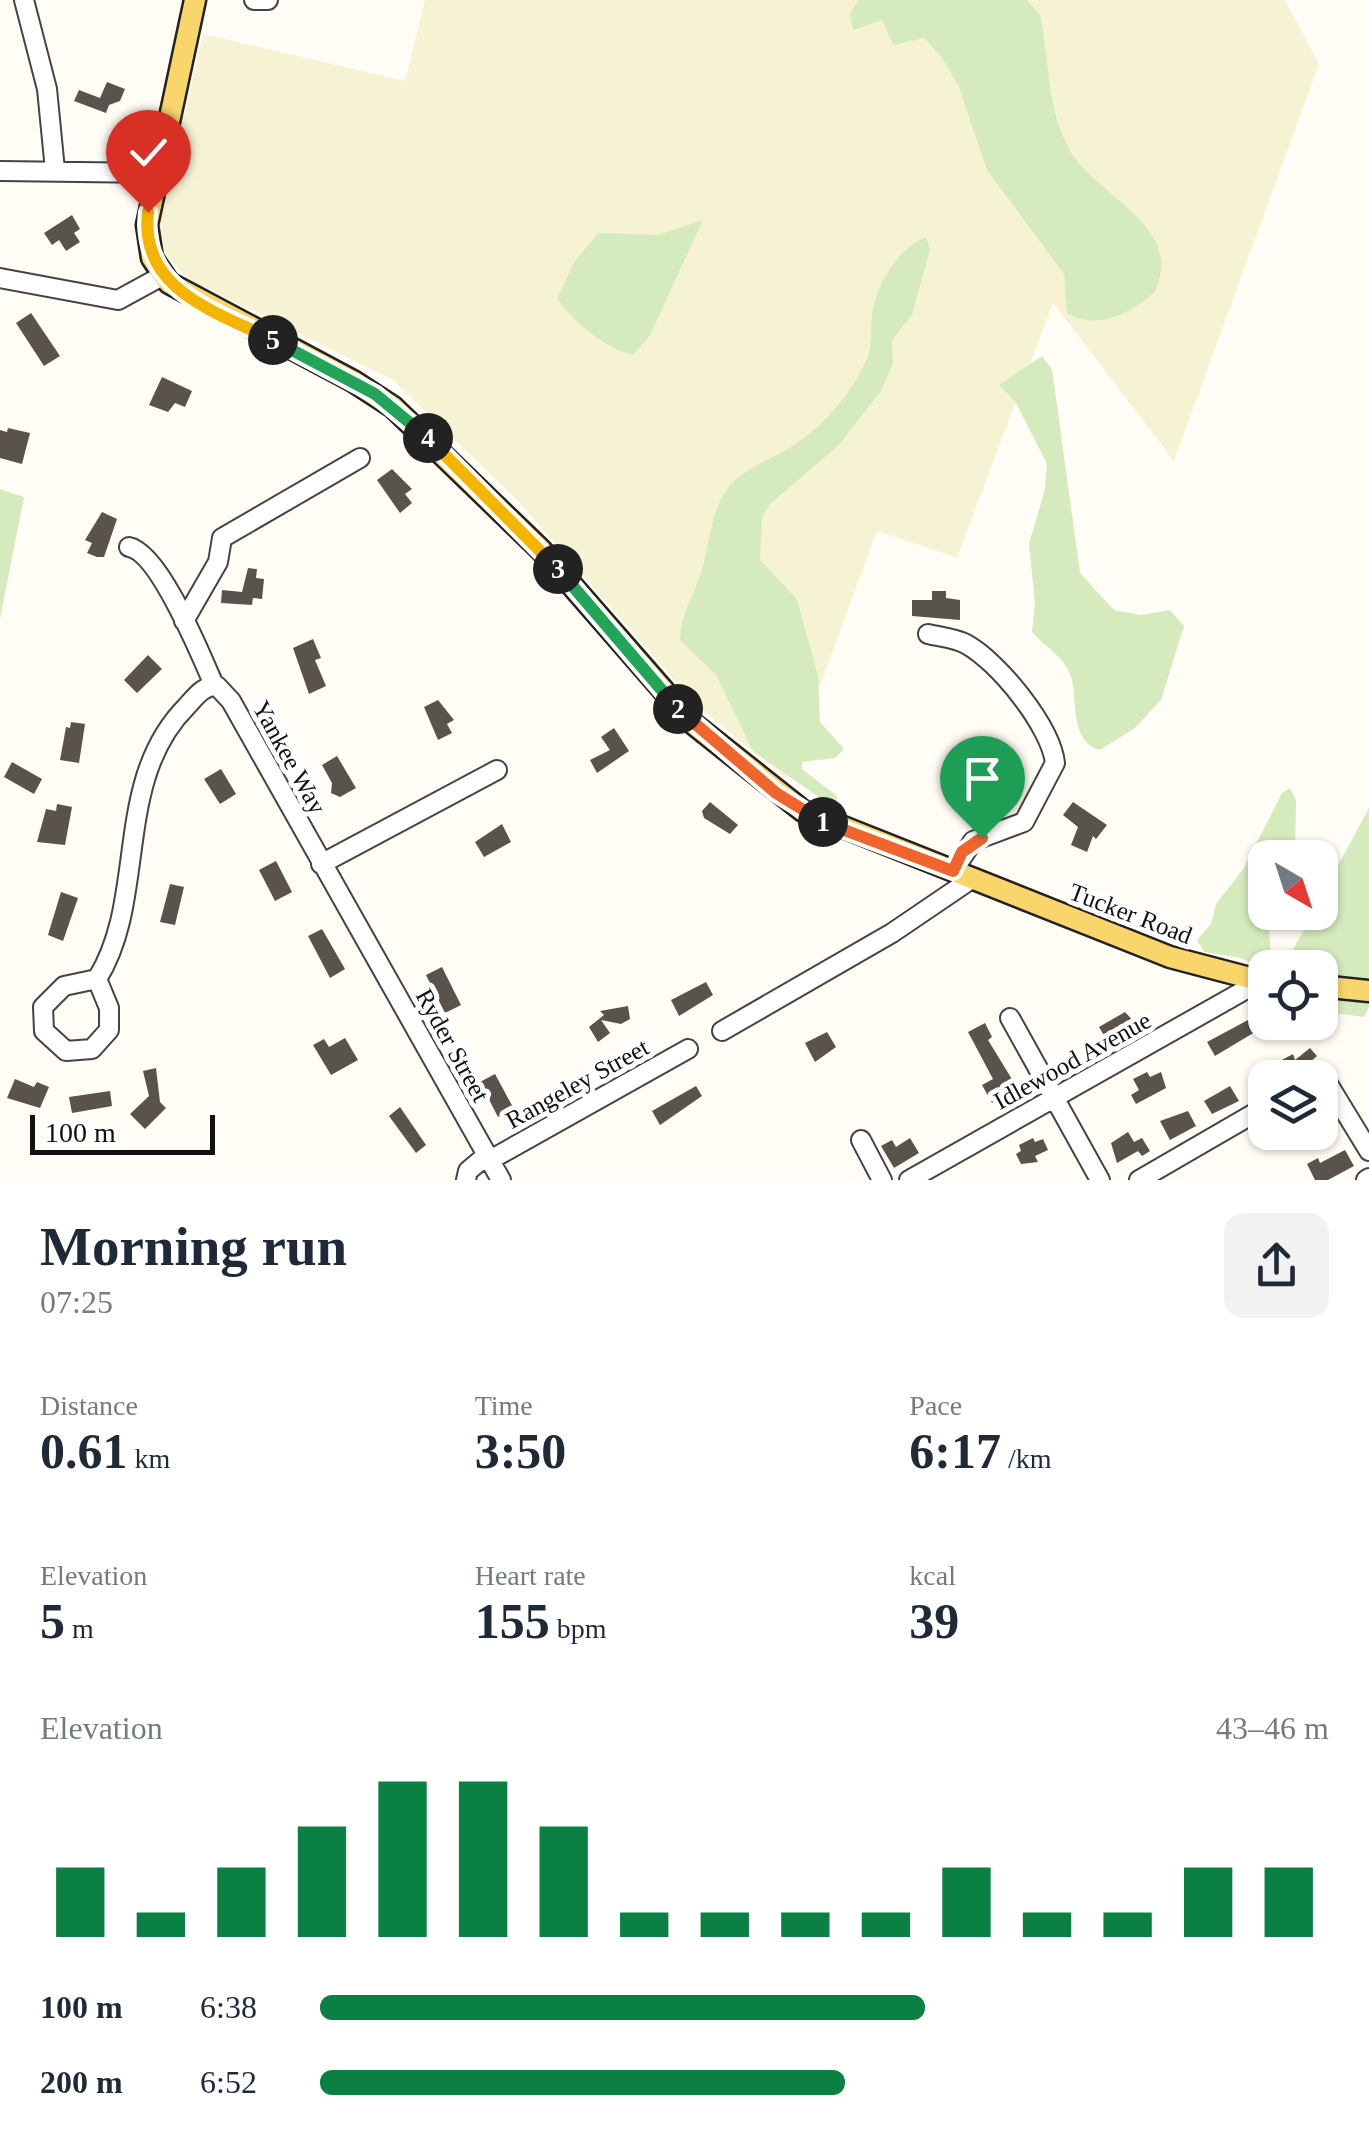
<!DOCTYPE html>
<meta charset="utf-8">
<style>
:root{--surface:#fff;--page:#f2f2f3;--text:#1f2937;--muted:#747a83;--accent:#0b8043}
body{margin:0;font-family:"Times New Roman",serif;background:var(--page);color:var(--text);height:100vh;display:flex;flex-direction:column;font-size:38px;white-space:nowrap}
*{box-sizing:border-box;margin:0}
p{font-size:32px;color:var(--muted)}
.icon{flex:none;width:55px;height:55px;fill:none;stroke:currentColor;stroke-width:2;stroke-linecap:round;stroke-linejoin:round}
.map{position:relative;height:1180px;overflow:hidden}
.panel{display:flex;flex-direction:column;background:var(--surface);flex:1}
.panel>*{flex:none}
.needle{width:65px;rotate:141deg}
.buttons{position:absolute;left:1248px;top:840px;display:grid;gap:20px}
.buttons a{display:grid;place-items:center;width:90px;height:90px;border-radius:20px;background:var(--surface);box-shadow:0 2px 8px #0004;font-size:50px}
.scale{position:absolute;left:30px;bottom:25px;width:185px;box-sizing:border-box;padding-left:10px;border:5px solid #111;border-top:0;font-size:28px;line-height:35px;white-space:nowrap;color:#111;-webkit-text-stroke:8px #fff;paint-order:stroke}
.pin{position:absolute;display:grid;place-items:center;width:85px;height:85px;color:#fff;margin:-102px -42px;border-radius:50% 50% 50% 0;rotate:-45deg;box-shadow:0 0 10px #0007}
.pin .icon{rotate:45deg}
.km{position:absolute;width:50px;height:50px;margin:-25px;border-radius:50%;background:#222;color:#fff;font-size:28px;line-height:50px;text-align:center}
.round{display:grid;place-items:center;flex:none;width:105px;height:105px;border-radius:20px;background:var(--page)}
.summary{display:flex;align-items:center;justify-content:space-between;height:170px;padding:0 40px}
h1{font-size:55px;font-weight:700;line-height:75px}
.figures{display:grid;grid-template-columns:repeat(3,1fr);gap:15px;height:170px;padding:10px 40px}
.figures div{display:grid;align-content:center}
.figures b{font-size:50px;font-weight:700}
.figures small{font-size:28px;font-weight:400}
.figures p{font-size:28px}
.chart{height:280px;padding:20px 40px}
.chart p{display:flex;justify-content:space-between}
.chart svg{width:100%;height:180px;margin-top:10px;stroke:var(--accent);stroke-width:6}
ul{padding:0 40px;list-style:none;font-size:32px}
li{display:grid;grid-template-columns:160px 120px 1fr;align-items:center;height:75px}
li i{height:25px;border-radius:12px;background:var(--accent)}
.map>svg:first-child{display:block}
.farmland{fill:#f6f3d4}
.green{fill:#d5ebbd}
.building{fill:#5a524d}
.lines{fill:none;stroke-linecap:round;stroke-linejoin:round}
.minor-casing{stroke:#444;stroke-width:22}
.major-casing{stroke:#222;stroke-width:25}
.minor{stroke:#fff;stroke-width:18}
.major{stroke:#f9d66b;stroke-width:20}
.split-1-casing{stroke:#fff;stroke-width:20}
.split-2-casing{stroke:#fff;stroke-width:20}
.split-3-casing{stroke:#fff;stroke-width:20}
.split-4-casing{stroke:#fff;stroke-width:20}
.split-5-casing{stroke:#fff;stroke-width:20}
.split-6-casing{stroke:#fff;stroke-width:20}
.split-1{stroke:#f0652b;stroke-width:12}
.split-2{stroke:#f0652b;stroke-width:12}
.split-3{stroke:#22a559;stroke-width:12}
.split-4{stroke:#f5b400;stroke-width:12}
.split-5{stroke:#22a559;stroke-width:12}
.split-6{stroke:#f5b400;stroke-width:12}
.labels{text-anchor:middle;stroke-width:10;stroke-linejoin:round;paint-order:stroke}
.street-label{font-size:25px;fill:#111;stroke:#fff}
</style>
<div class="map">
<svg width="1369" height="1180" viewBox="0 0 1369 1180">
<rect width="100%" height="100%" fill="#fffdf5"/>
<path class="farmland" d="M425,0h860l34,64 -145,397 -121,-158 -96,255 -80,-27 -91,247 -89,-72 -179,-205 -125,-121 -205,-101 -25,-26 -4,-31 44,-188 202,47z"/>
<path class="green" d="M858,0h169l13,15c9,42 7,91 27,130 25,52 121,78 87,148 -25,21 -57,38 -87,20l-3,-39 -77,-104 -28,-83 -16,-28 -19,-21 -31,7 -11,-25 -29,10 -3,-16z
M703,220l-53,115 -17,20c-26,-5 -62,-35 -76,-57l18,-37 23,-28 60,2z
M926,237l4,13 -18,65 -20,25 1,24 -13,28 -41,53 -69,59 -8,13 -2,43 37,39 21,77 2,46 24,27 -9,9 -33,4v7l34,26 1,6 -10,2 -74,-52 -37,-76 -36,-35c1,-26 12,-41 20,-65 11,-29 8,-60 28,-87 15,-20 43,-28 63,-41 32,-20 59,-52 75,-86 7,-14 4,-30 6,-45 3,-30 26,-68 54,-79z
M1042,356l10,13 28,204 34,37 27,5 29,-5 14,16 -23,74 -26,28 -35,22c-32,-9 -21,-53 -30,-76 -7,-18 -26,-28 -38,-42l3,-29 -6,-59 16,-55 2,-25 -32,-63 -16,-16z
M0,489l24,8 -24,122z
M1290,788l6,13 -1,56 -30,1 6,103 -9,7 -21,-10 -37,-6 -7,-12 14,-16 5,-20 28,-36 38,-75z
M1369,808v199l-5,10 -44,-6v-43h-37l30,-55 7,-1v-13z"/>
<path class="building" d="M107,82l18,7 -5,12 -11,4 -3,8 -32,-12 5,-11 21,8z
M72,215l8,14 -6,4 6,9 -14,9 -7,-11 -7,5 -8,-12z
M31,313l29,43 -16,10 -28,-43z
M162,377l30,14 -7,16 -10,-4 -7,9 -19,-7z
M8,428l22,5 -8,31 -22,-6v-28l7,2z
M392,469l20,20 -7,5 7,9 -12,10 -23,-33z
M102,512l15,7 -13,38h-7l-10,-4 5,-10 -7,-3z
M248,568l9,1 -1,9 8,1 -2,20 -9,-1 -1,7 -31,-2 1,-13 20,2z
M932,591h14v7l14,2v20l-48,-4v-16h20z
M313,639l8,19 -6,2 11,26 -17,8 -16,-46z
M148,655l14,14 -25,24 -13,-13z
M438,700l16,20 -7,4 5,9 -14,7 -14,-33z
M71,722l14,2 -6,39 -19,-3 6,-33 4,1z
M614,728l15,23 -32,22 -7,-13 20,-10 -9,-13z
M337,756l19,32 -16,9 -9,-4 1,-10 -10,-18z
M12,762l30,17 -8,15 -30,-17z
M221,769l15,25 -16,10 -16,-25z
M710,802l28,23 -8,9 -26,-16 -2,-7z
M1073,802l34,23 -11,14 -3,-3 -6,16 -16,-7 7,-18 -15,-12z
M57,804l15,3 -7,38 -28,-3 9,-33 10,2z
M502,824l9,18 -27,15 -9,-15z
M276,861l16,31 -17,9 -16,-31z
M170,884l14,3 -9,38 -15,-3z
M61,892l17,6 -15,43 -15,-6z
M322,929l23,40 -15,9 -22,-42z
M442,967l19,38 -16,8 -19,-38z
M706,982l7,13 -34,21 -8,-16z
M628,1006l2,13 -9,5 -20,-4 9,13 -12,9 -9,-15 15,-12 -4,-4z
M1125,1012l14,15 -33,12 -7,-12z
M1248,1020l7,12 -40,24 -8,-14z
M985,1023l7,14 -4,3 30,49 -9,5 3,6 -12,6 -3,-6 -5,3 -10,-18 11,-6 -25,-47z
M827,1032l9,15 -21,15 -10,-19z
M345,1038l13,22 -27,15 -18,-30 11,-6 5,8z
M1310,1048l7,8 -7,6 -24,16h-17l-4,-9 28,-15 2,6z
M156,1068l4,34 6,6 -21,21 -15,-15 19,-18 -6,-25z
M1147,1072l3,5 11,-5 5,16 -30,16 -5,-9 8,-5 -6,-11z
M495,1074l19,35 -16,8 -18,-35z
M15,1079l19,8 3,-5 12,5 -9,21 -33,-10z
M696,1086l6,10 -42,29 -8,-14z
M1230,1086l9,15 -27,13 -8,-13z
M110,1091l2,15 -40,7 -3,-16z
M400,1107l26,38 -10,8 -27,-37z
M1188,1111l8,15 -26,14 -10,-19z
M1128,1132l6,10 8,-4 8,13 -8,5 -4,-5 -21,12 -6,-20z
M910,1138l9,15 -25,15 -13,-22 11,-6 4,7z
M1033,1138l2,4 8,-3 5,11 -13,6 3,6 -17,2 -5,-10 5,-3 -2,-6z
M1345,1150l9,16 -26,14h-13l-8,-16 11,-6 2,5z"/>
<g class="lines">
<defs>
<path id="minor" d="M24,0l23,89 8,81
M254,0h14
M0,171l157,2
M0,278l118,22 44,-24
M129,547c31,6 72,109 85,138
M184,621l34,-59 4,-24 138,-80
M928,634c12,3 27,4 38,10 33,18 85,83 89,119l-31,59 -51,19 -20,30
M321,864l176,-94
M97,979l-33,7 -21,21 1,24 22,20 26,-2 17,-19v-22l-12,-29c51,-81 15,-198 90,-273 9,-10 17,-21 30,-20l14,15 270,479
M1010,1018l90,162
M722,1031l170,-98 81,-55
M1316,1078l6,-4 47,77
M861,1140l21,40
M490,1160l198,-111
M466,1180l2,-9 19,-16
M909,1180l350,-198
M1139,1180l126,-73
M1366,1180l3,-2"/>
<path id="major" d="M195,0l-48,225 5,33 17,25 184,98 40,26 148,143 150,172 112,89 367,146 95,25
M1320,986l49,5"/>
</defs>
<use href="#minor" class="minor-casing"/>
<use href="#major" class="major-casing"/>
<use href="#minor" class="minor"/>
<use href="#major" class="major"/>
</g>
<g class="lines">
<defs>
<path id="split-1" d="M823,822l130,49 9,-19 20,-14"/>
<path id="split-2" d="M678,709l98,84 47,29"/>
<path id="split-3" d="M558,569l120,140"/>
<path id="split-4" d="M428,438l130,131"/>
<path id="split-5" d="M273,340l102,54 53,44"/>
<path id="split-6" d="M148,212c-9,78 67,99 125,128"/>
</defs>
<use href="#split-1" class="split-1-casing"/>
<use href="#split-2" class="split-2-casing"/>
<use href="#split-3" class="split-3-casing"/>
<use href="#split-4" class="split-4-casing"/>
<use href="#split-5" class="split-5-casing"/>
<use href="#split-6" class="split-6-casing"/>
<use href="#split-1" class="split-1"/>
<use href="#split-2" class="split-2"/>
<use href="#split-3" class="split-3"/>
<use href="#split-4" class="split-4"/>
<use href="#split-5" class="split-5"/>
<use href="#split-6" class="split-6"/>
</g>
<g class="labels">
<g class="street-label">
<text transform="translate(290 757) rotate(61)" y="9">Yankee Way</text>
<text transform="translate(1131 913) rotate(21)" y="9">Tucker Road</text>
<text transform="translate(453 1045) rotate(61)" y="9">Ryder Street</text>
<text transform="translate(1072 1060) rotate(-29)" y="9">Idlewood Avenue</text>
<text transform="translate(577 1083) rotate(-29)" y="9">Rangeley Street</text>
</g>
</g>
</svg>
<div class="buttons">
<a><svg class="needle" viewBox="-14 -14 28 28"><path d="M0-13l5 13h-10z" fill="#e53935"/><path d="M0 13l5-13h-10z" fill="#747a83"/></svg></a>
<a><svg class="icon" aria-label="locate" viewBox="0 0 24 24"><circle cx="12" cy="12" r="6"/><path d="M12 2v4M12 18v4M2 12h4M18 12h4"/></svg></a>
<a><svg class="icon" aria-label="layers" viewBox="0 0 24 24"><path d="M12 4l9 5-9 5-9-5zM3 14l9 5 9-5"/></svg></a>
</div>
<div class="scale">100 m</div>
<div class="pin" style="left:982px;top:838px;background:#1e9e55"><svg class="icon" aria-label="arrive" viewBox="0 0 24 24"><path d="M6 21V4h12l-3 4 3 4H6"/></svg></div>
<div class="pin" style="left:148px;top:212px;background:#d93025"><svg class="icon" aria-label="check" viewBox="0 0 24 24"><path d="M5 12l5 5 9-10"/></svg></div>
<b class="km" style="left:823px;top:822px">1</b>
<b class="km" style="left:678px;top:709px">2</b>
<b class="km" style="left:558px;top:569px">3</b>
<b class="km" style="left:428px;top:438px">4</b>
<b class="km" style="left:273px;top:340px">5</b>
</div>
<section class="panel">
<div class="summary"><div><h1>Morning run</h1><p>07:25</p></div><a class="round"><svg class="icon" aria-label="share" viewBox="0 0 24 24"><path d="M12 15V3M7 8l5-5 5 5M5 13v7h14v-7"/></svg></a></div>
<div class="figures">
<div><p>Distance</p><b>0.61<small> km</small></b></div>
<div><p>Time</p><b>3:50</b></div>
<div><p>Pace</p><b>6:17<small> /km</small></b></div>
</div>
<div class="figures">
<div><p>Elevation</p><b>5<small> m</small></b></div>
<div><p>Heart rate</p><b>155<small> bpm</small></b></div>
<div><p>kcal</p><b>39</b></div>
</div>
<div class="chart"><p><span>Elevation</span>43–46 m</p>
<svg viewBox="0 0 160 44" preserveAspectRatio="none"><path d="M5 44V27M15 44V38M25 44V27M35 44V17M45 44V6M55 44V6M65 44V17M75 44V38M85 44V38M95 44V38M105 44V38M115 44V27M125 44V38M135 44V38M145 44V27M155 44V27"/></svg>
</div>
<ul>
<li><b>100 m</b>6:38<i style="width:60%"></i></li>
<li><b>200 m</b>6:52<i style="width:52%"></i></li>
</ul>
</section>
